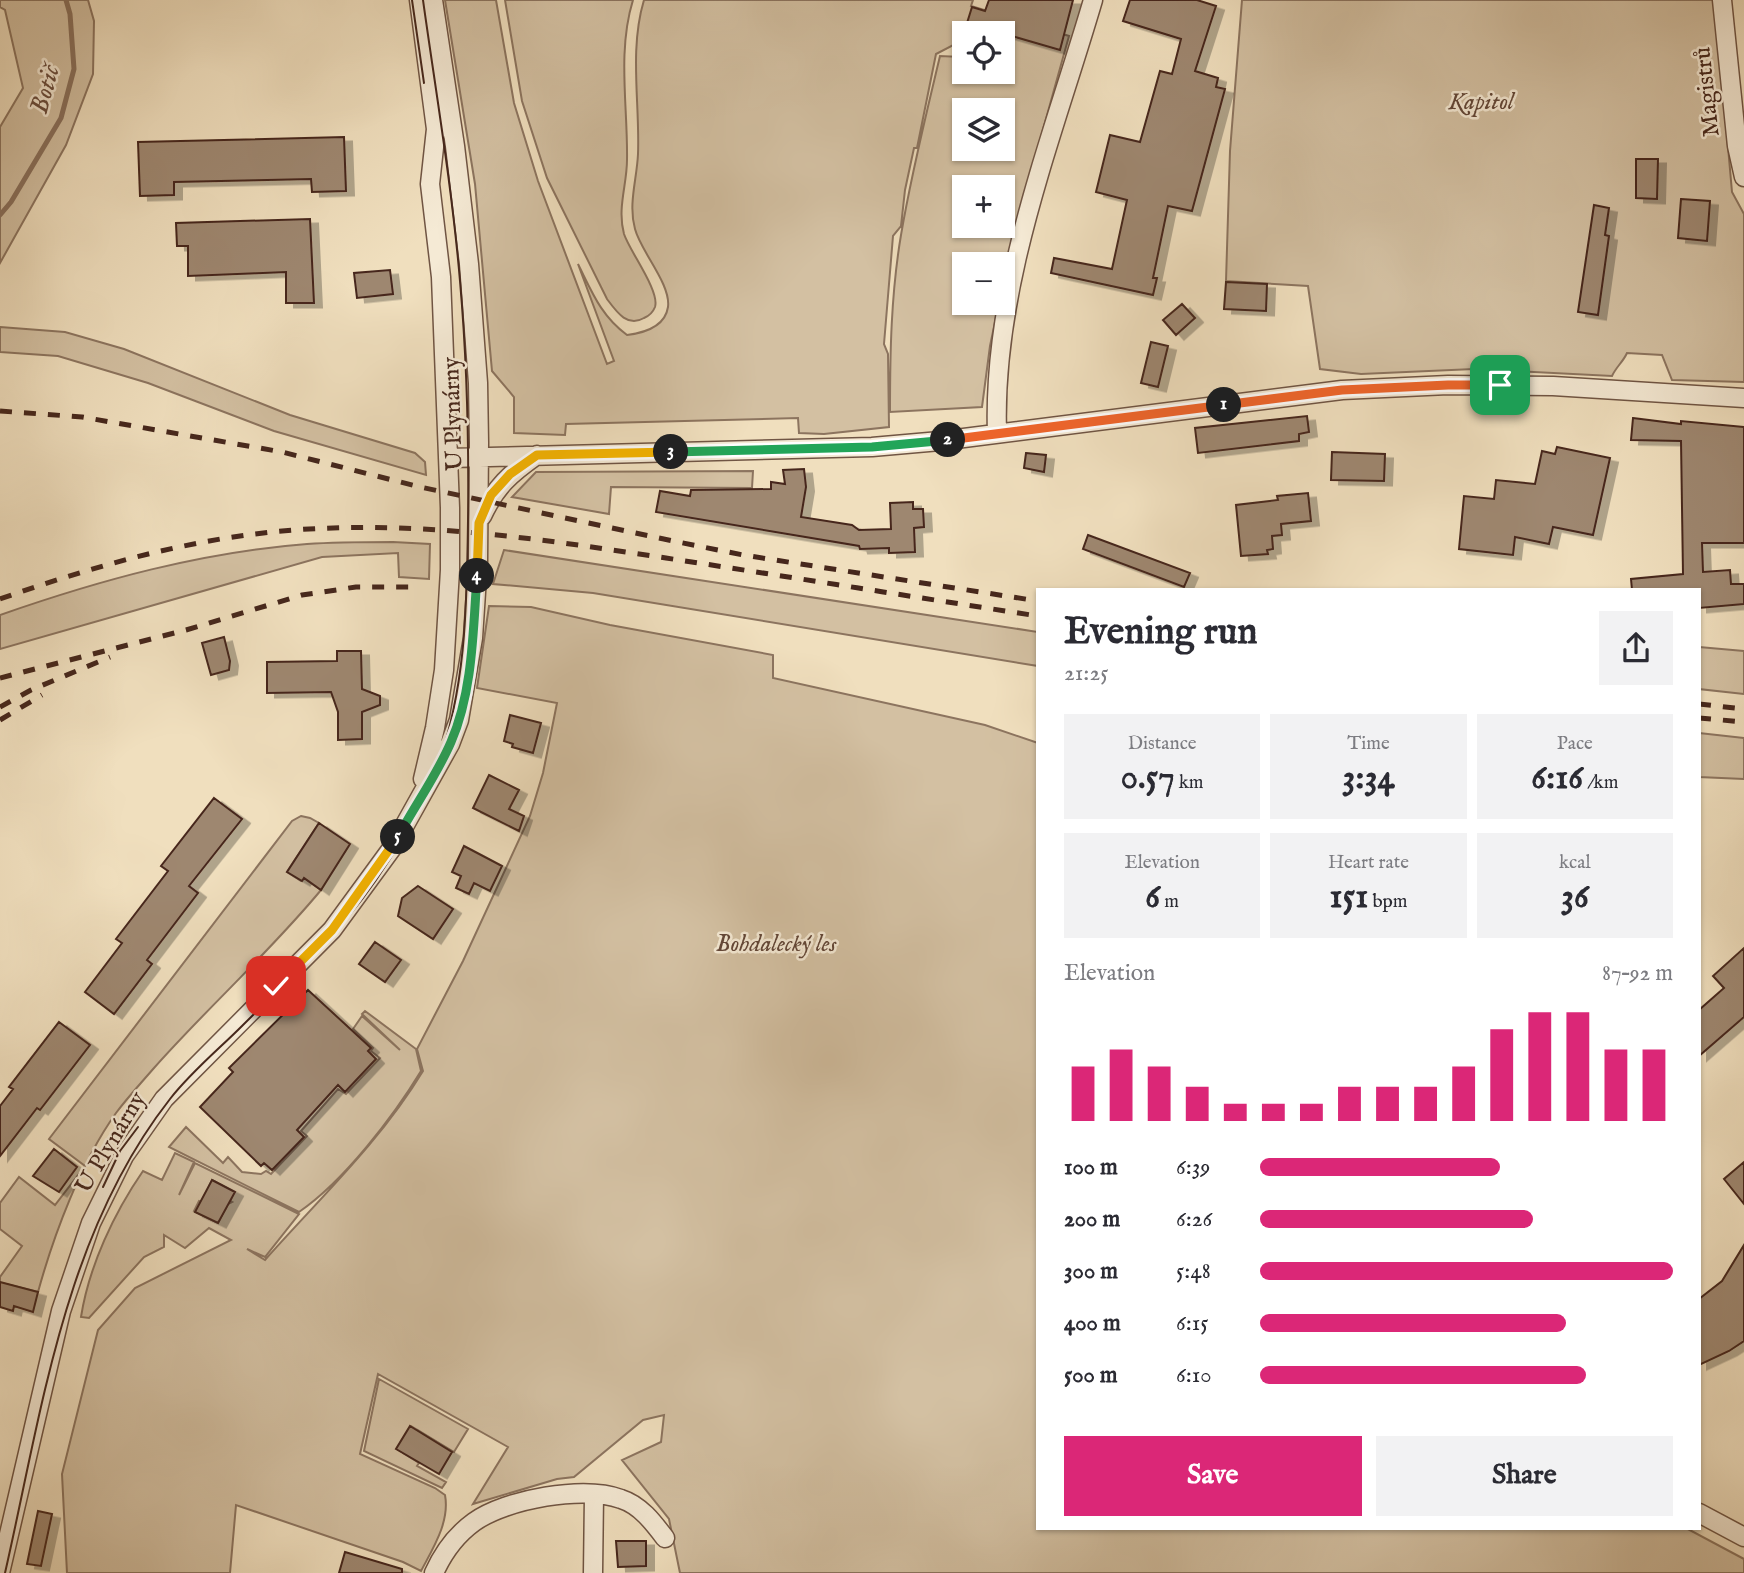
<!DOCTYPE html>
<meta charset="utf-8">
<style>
:root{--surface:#fff;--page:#f2f2f3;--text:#2b2b33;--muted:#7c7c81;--accent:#db2777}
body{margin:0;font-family:"IM FELL English",serif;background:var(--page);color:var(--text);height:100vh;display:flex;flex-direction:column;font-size:26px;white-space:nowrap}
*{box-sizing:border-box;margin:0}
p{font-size:23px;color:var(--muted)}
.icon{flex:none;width:38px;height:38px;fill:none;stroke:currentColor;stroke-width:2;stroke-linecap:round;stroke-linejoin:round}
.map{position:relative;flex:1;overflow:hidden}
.side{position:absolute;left:1036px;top:588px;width:665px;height:942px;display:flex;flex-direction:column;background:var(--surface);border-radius:0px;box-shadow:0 2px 5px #0004}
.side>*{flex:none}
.tools{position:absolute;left:952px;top:21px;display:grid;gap:14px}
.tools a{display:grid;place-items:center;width:63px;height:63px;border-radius:0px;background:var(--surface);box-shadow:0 2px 5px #0004;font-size:35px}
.pin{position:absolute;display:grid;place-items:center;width:60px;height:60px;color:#fff;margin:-30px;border-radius:14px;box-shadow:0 4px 10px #0006}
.km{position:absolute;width:35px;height:35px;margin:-18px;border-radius:50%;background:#222;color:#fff;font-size:19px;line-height:35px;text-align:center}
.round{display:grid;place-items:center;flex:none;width:74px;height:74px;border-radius:0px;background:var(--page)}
.head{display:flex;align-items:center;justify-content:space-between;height:119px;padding:0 28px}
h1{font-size:38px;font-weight:700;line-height:52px}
.metrics{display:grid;grid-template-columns:repeat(3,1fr);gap:10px;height:119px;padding:7px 28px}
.metrics div{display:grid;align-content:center;border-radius:0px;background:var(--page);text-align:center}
.metrics b{font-size:35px;font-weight:700}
.metrics small{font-size:19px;font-weight:400}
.metrics p{font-size:19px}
.chart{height:196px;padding:14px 28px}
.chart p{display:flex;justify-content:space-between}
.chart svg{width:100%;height:126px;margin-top:7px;stroke:var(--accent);stroke-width:6}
.primary-button{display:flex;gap:14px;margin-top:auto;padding:14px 28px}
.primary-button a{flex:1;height:80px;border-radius:0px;background:var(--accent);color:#fff;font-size:28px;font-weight:700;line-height:80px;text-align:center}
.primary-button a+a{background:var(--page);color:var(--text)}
ul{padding:0 28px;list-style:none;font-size:23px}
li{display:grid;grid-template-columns:112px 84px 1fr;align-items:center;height:52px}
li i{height:18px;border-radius:9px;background:var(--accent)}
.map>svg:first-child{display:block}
.green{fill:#d3c0a2;stroke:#8c745f;stroke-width:2;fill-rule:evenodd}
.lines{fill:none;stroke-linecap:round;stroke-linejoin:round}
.stream{stroke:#89705c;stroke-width:5}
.building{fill:#9e8770;stroke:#46271c;stroke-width:2;filter:url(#shadow)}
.minor-casing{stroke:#705544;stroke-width:21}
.minor{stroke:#f5ead5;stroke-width:18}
.tram{stroke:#46271c;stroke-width:2}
.rail{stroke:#46271c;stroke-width:5;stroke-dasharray:12 12;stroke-linecap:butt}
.split-1-casing{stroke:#fff;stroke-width:14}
.split-2-casing{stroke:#fff;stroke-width:14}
.split-3-casing{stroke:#fff;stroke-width:14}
.split-4-casing{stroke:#fff;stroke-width:14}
.split-5-casing{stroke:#fff;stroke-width:14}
.split-6-casing{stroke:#fff;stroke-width:14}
.split-1{stroke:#f0652b;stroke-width:9}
.split-2{stroke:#f0652b;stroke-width:9}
.split-3{stroke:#22a559;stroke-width:9}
.split-4{stroke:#f5b400;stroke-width:9}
.split-5{stroke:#22a559;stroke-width:9}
.split-6{stroke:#f5b400;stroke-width:9}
.labels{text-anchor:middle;stroke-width:5;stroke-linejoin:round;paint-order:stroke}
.street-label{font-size:24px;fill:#46271c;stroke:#f5ead5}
.park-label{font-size:24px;font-style:italic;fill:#624637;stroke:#f5ead5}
.water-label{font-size:26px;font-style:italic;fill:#684b3c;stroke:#f5ead5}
</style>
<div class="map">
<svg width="1744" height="1573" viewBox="0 0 1744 1573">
<defs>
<filter id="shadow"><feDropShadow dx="8" dy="4.5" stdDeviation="0" flood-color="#0004"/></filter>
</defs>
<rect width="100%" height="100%" fill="#f0dfbe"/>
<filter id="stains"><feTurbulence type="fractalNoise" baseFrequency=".00286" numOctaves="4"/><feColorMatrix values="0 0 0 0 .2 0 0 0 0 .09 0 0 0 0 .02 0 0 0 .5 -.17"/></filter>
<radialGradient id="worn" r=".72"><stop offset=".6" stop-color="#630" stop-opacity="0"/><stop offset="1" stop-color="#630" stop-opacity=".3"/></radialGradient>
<path class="green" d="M0,0h88l6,21 -1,53 -27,71 -66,118v-136l23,-39 -18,-78 -5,-3z
M445,0h51l18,103 24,78 69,183 7,-3 -36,-97c14,28 23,52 49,71 16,-2 38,-8 41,-28 3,-23 -27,-55 -33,-78 -7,-25 2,-50 3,-75 2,-51 -9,-104 6,-154h329l-2,6 98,30 -55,198 -11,51v-21h-39v39h35l-9,43 -8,61 -92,5c0,-59 1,-118 11,-177 10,-60 25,-120 39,-179l21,1 -2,-15 -23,12 -19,94h-3l-9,42 -4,36 -8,10 -9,108 4,10 1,73 -65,7 -25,-1 -1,-15 -232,6 -1,11 -51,-2v-36l-22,-26 -17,-187zM964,33h39v39h-39zM964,110h39v39h-39zM964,187h39v39h-39z
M505,0h128c-16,52 -5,107 -6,160 0,25 -10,48 -3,74 6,18 36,57 31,73 -2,5 -6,9 -11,11 -17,10 -28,-7 -37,-19l-60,-121 -25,-77z
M1242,0h473l17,192 12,22v168l-72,-2 -10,-25 -35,-2c-4,9 -11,14 -15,23l-138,-7 -113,5 -41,-5 -12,-83 -82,-5 4,-130z
M0,327l65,5 59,17 166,66 125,38 10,9 1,13 -152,-44 -126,-48 -90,-27 -58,-4z
M753,471l-1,17 -141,-1 -2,27 -97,-17 24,-25z
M393,542l37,2 -1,35 -30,-2 -1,-24 -76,4 -322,92v-34c100,-35 202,-63 307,-71 29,-2 57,-2 86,-2z
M504,550l534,82v34l-445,-73 -100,-9z
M489,606l42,1 79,18 163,30v23l212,47 53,18v785h648l58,31v14h-1064l-11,-54 -47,-59 39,-18 3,-27 -21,5 -69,57 -17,2 -84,25 35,-57 -130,-73 -18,80 75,34 10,7c5,27 -12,53 -24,76l-18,-9 -167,-57 -6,68h-163l-5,-99 36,-144 37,-42 96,-48 -22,-12 -24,20 -21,-13v12l-20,10 -55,61 -8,-1c8,-51 33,-104 62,-146l19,9 13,-27 19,9 -15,33 16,-32 104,51 -34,43 -18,-8 18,11c55,-62 115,-118 158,-189l-6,-22 46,-88 67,-145 13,-43 14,-70 -80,-15zM212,1180l22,12 -4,9 2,1 -4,2 -10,19 -24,-12 5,-10 3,1z
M1699,647l45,4v43l-45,-5z
M1699,733l45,5v41l-45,-2z
M301,816l9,2 9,5 -32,49 14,9 3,-3 17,12c-52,63 -113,117 -167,178 -13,15 -26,29 -38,45 -35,49 -62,121 -78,179l-32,-8 -6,18v-25l22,-31 -22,-17v-26l19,-26 36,28 30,-39 -36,-27 243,-318z
M365,1011l51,38 5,22c-28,46 -77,110 -122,141l-130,-65 17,-20 37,36 5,-6 14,15 19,2 5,-3 5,3 36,-38 -6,-5 37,-42 8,5 34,-36 -9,-7 2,-3 -20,-19 9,-13 38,34 -38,-36z
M379,1379l89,50 -14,23 -43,-26 -14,23 22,14 -2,3 29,16 -4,6 -78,-37z"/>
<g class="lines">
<path class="stream" d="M0,215l11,-13 50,-84 13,-49 -4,-55 -4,-14"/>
</g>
<path class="building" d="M989,0h84l-13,50 -93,-27 5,-16 13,4z
M1130,0h67l19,6 -21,65 23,7 -2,9 9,2 -33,122 -24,-5 -15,72h4l-4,17 -102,-22 3,-15 58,11 15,-69 -31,-8 14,-57 30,7 20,-71 12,3 9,-35 -58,-18z
M344,137l2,54 -34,1 -1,-13 -137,3v13l-34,1 -2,-54z
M1636,159h22l-1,40 -21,-1z
M1681,199l29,2 -3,40 -29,-3z
M1594,205l15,3 -4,27 4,1 -11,79 -20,-3z
M310,219l4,84h-28v-31l-98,4v-30h-11l-1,-23z
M390,270l3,24 -36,4 -3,-25z
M1226,282l41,2 -1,27 -42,-2z
M1182,304l13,14 -19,17 -13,-15z
M1151,342l17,4 -10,41 -17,-4z
M1307,416l2,16 -10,2v7l-101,12 -3,-25z
M1633,418l48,6v-3l63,6v116h-42l1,29 27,-2 1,14h13v20l-45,4v-18h-67l-1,-11 52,-5 -2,-133 -50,-1z
M1557,447l53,11 -17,77 -40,-8 -4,17 -34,-7 -2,18 -54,-6 5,-53 30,3 2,-19 39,4 7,-33 13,3z
M1332,452l53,2 -1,27 -53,-1z
M1026,453l20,2 -2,17 -20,-4z
M804,469l2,18 -5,30 51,8 7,5 32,-1 -1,-26 23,-1v7h10l1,18 -10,1 1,24 -26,1v-5l-29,1 -1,-3 -203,-34 4,-21 30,5 1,-6 80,-1v-7l14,2 -2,-14z
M1308,493l3,28 -30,3 1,11 -10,1 1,13 -6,1 1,4 -27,2 -5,-51 42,-5 -1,-4z
M1088,535l102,38 -6,14 -101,-38z
M224,637l6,24 -1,9 -18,5 -9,-32z
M337,651h24l1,38 18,7v9l-18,7v27l-24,1v-28l-7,-20 -64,1v-31l70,-1z
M510,715l31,8 -8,30 -21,-6 1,-3 -9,-3z
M489,775l30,15 -10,19 15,7 -5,15 -46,-23z
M214,798l28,21 -53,67 9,7 -51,67 5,4 -38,50 -29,-22 37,-49 -6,-4 52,-68 -7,-5z
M319,823l31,21 -29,46 -17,-12 -2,3 -15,-9z
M464,846l38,20 -12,25 -16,-8 -5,11 -13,-6 5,-12 -9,-4z
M418,886l35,23 -20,30 -35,-23 4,-18z
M375,942l26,18 -16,22 -26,-18z
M1744,948v69l-45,39v-46l25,-22 -11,-12z
M308,990l63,58 -3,3 8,8 -31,33 -7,-7 -41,45 7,7 -32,33 -8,-7 -3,3 -61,-59 33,-35 -4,-4z
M59,1022l31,23 -50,65 -3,-2 -37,48v-50l13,-17 -4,-2z
M54,1149l23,18 -18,25 -26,-16z
M1744,1162v42l-20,-25z
M212,1180l23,12 -17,31 -23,-11z
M1744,1245v96l-15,10 -30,14v-66l23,-18z
M0,1282l38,10 -5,20 -19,-6 -1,5 -13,-4z
M410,1426l42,26 -13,22 -43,-25z
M38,1511l14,3 -11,52 -14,-2z
M616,1541h30v25l-28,1z
M345,1552l57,17v4h-63z"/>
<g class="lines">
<defs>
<path id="minor" d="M419,0l17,129 -6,55 11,93 9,231v62l-6,100 -9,58 -12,51
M1722,0l15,146 7,31
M997,433c-5,-147 55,-293 96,-433
M448,458l424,-11 68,-6 402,-51 106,-5 105,1 191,12
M482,516c14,-30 28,-42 55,-61
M1699,1513l45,24
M0,1573l61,-262 30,-88 33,-67 40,-57 168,-169 60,-82 58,-104 9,-24 14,-82 5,-76 1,-119 -1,-60 -9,-119 -14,-118 -22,-146
M434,1573c9,-20 22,-38 40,-51 32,-23 110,-37 147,-23 19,6 32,23 44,39
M593,1573l1,-78"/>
</defs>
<use href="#minor" class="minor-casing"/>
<use href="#minor" class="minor"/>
<path class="tram" d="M412,0l12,83
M103,1187l17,-36 18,-24
M5,1573c37,-162 59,-339 165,-474 21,-27 48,-49 72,-73 31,-31 62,-60 91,-92 39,-42 79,-105 101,-159 32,-80 33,-169 34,-254 1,-80 -1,-160 -8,-240 -8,-94 -24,-188 -37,-281"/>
<path class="rail" d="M0,411l82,6 200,35 138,35 258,55 65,13 295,46
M0,599c100,-35 202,-64 309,-70 121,-7 238,11 357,29 124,19 248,39 372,58
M0,678l186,-48 116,-35 54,-8h59
M1699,704l45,5
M0,707l31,-17 79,-33
M1699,718l45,4
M0,720l42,-25"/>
</g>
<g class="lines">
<defs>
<path id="split-1" d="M1224,405l118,-15 106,-5h52"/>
<path id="split-2" d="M948,440l276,-35"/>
<path id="split-3" d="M671,452l201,-5 76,-7"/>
<path id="split-4" d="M477,576l2,-53 12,-28 19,-21 27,-19 134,-3"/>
<path id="split-5" d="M398,837c17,-32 39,-62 53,-95 22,-51 22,-112 26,-166"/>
<path id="split-6" d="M276,986l56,-56 66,-93"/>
</defs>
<use href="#split-1" class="split-1-casing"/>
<use href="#split-2" class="split-2-casing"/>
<use href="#split-3" class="split-3-casing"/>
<use href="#split-4" class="split-4-casing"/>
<use href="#split-5" class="split-5-casing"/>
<use href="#split-6" class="split-6-casing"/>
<use href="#split-1" class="split-1"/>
<use href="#split-2" class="split-2"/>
<use href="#split-3" class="split-3"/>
<use href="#split-4" class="split-4"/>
<use href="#split-5" class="split-5"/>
<use href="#split-6" class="split-6"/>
</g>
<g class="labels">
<g class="street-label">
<text transform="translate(1706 92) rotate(-96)" y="8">Magistrů</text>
<text transform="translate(452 414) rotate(-92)" y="8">U Plynárny</text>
<text transform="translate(110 1142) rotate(-59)" y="8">U Plynárny</text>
</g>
<g class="park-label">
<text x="1481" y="109">Kapitol</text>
<text x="776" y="951">Bohdalecký les</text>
</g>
<g class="water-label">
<text transform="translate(44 89) rotate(-75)" y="9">Botič</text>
</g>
</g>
<rect width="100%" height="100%" filter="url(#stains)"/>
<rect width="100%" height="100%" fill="url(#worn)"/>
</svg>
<div class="tools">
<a><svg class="icon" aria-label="locate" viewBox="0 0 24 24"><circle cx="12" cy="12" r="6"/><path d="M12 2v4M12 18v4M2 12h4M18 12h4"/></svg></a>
<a><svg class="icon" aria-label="layers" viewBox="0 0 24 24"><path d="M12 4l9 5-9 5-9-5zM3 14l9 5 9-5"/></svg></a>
<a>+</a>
<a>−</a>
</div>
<div class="pin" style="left:1500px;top:385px;background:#1e9e55"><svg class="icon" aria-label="arrive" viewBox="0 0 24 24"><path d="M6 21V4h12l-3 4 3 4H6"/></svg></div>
<div class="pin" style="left:276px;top:986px;background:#d93025"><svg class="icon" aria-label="check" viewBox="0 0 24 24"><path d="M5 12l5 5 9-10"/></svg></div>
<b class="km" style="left:1224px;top:405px">1</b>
<b class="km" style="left:948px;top:440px">2</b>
<b class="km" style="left:671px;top:452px">3</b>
<b class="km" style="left:477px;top:576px">4</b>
<b class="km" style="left:398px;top:837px">5</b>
<section class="side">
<div class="head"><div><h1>Evening run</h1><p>21:25</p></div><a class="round"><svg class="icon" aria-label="share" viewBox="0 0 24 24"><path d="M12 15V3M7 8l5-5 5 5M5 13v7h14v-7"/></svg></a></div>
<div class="metrics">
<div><p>Distance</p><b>0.57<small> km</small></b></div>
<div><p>Time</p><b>3:34</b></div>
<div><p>Pace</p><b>6:16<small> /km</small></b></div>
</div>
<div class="metrics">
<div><p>Elevation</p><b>6<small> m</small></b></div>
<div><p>Heart rate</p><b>151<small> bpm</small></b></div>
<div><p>kcal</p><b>36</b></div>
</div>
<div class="chart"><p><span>Elevation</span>87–92 m</p>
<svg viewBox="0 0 160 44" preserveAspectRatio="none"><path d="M5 44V25M15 44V19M25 44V25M35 44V32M45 44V38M55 44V38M65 44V38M75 44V32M85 44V32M95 44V32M105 44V25M115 44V12M125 44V6M135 44V6M145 44V19M155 44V19"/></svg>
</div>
<ul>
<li><b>100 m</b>6:39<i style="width:58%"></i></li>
<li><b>200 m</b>6:26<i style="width:66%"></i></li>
<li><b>300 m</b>5:48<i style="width:100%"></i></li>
<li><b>400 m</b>6:15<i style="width:74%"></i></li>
<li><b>500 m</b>6:10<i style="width:79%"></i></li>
</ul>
<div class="primary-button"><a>Save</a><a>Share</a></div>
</section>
</div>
